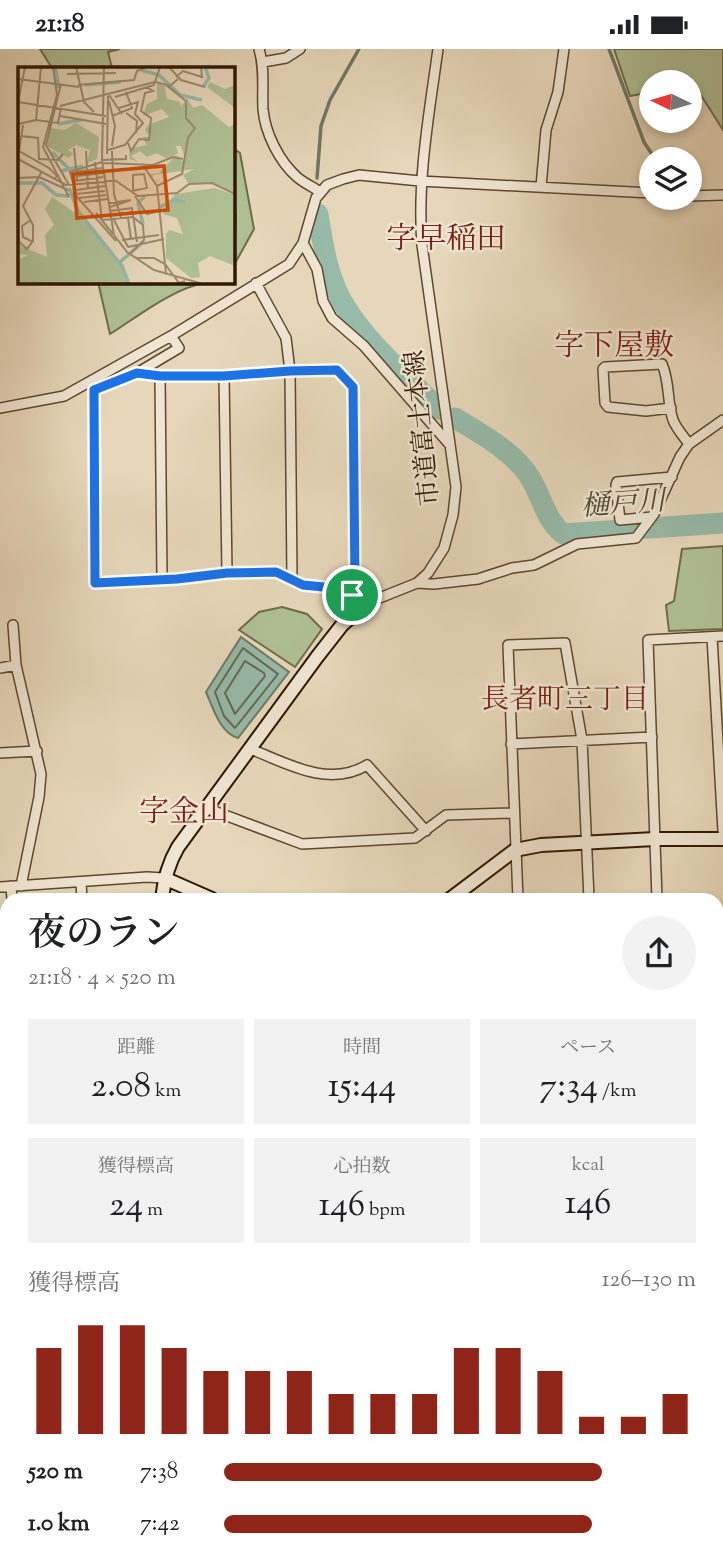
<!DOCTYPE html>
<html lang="ja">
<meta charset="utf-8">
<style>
:root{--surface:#fff;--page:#f2f2f2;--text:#202124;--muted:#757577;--accent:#8f2418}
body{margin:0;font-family:"Sorts Mill Goudy","Noto Serif JP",serif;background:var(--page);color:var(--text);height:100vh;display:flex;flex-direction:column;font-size:26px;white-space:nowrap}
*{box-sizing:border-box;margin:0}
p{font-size:23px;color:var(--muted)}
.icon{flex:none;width:38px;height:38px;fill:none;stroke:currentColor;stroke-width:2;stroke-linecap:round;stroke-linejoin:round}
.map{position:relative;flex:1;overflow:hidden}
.sheet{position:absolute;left:0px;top:844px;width:724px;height:674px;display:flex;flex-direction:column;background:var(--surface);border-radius:21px 21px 0 0;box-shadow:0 4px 10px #0003}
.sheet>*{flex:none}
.needle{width:46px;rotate:275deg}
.tools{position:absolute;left:639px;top:21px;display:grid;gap:14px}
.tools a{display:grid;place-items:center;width:63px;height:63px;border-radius:50%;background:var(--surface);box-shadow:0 4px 10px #0003;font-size:35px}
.pin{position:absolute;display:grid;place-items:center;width:60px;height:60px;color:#fff;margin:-30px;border:4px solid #fff;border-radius:50%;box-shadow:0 2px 7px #0007}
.round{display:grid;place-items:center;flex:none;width:74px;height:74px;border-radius:37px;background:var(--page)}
.headline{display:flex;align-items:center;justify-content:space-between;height:119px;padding:0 28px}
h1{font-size:38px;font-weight:600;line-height:52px}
.metrics{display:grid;grid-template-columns:repeat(3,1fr);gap:10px;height:119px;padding:7px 28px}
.metrics div{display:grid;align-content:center;border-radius:0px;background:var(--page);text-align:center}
.metrics b{font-size:35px;font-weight:600}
.metrics small{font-size:19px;font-weight:400}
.metrics p{font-size:19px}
.chart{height:196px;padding:14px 28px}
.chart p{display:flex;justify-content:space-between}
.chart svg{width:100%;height:126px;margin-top:7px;stroke:var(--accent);stroke-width:6}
ul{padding:0 28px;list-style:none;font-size:23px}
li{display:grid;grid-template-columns:112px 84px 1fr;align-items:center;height:52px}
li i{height:18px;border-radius:9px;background:var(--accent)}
.status{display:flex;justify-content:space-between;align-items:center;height:49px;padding:0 35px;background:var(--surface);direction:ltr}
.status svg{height:19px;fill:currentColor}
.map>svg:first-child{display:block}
.green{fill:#afbf94;stroke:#706c4a;stroke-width:2}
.water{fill:#97baa9;stroke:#6e7965;stroke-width:2}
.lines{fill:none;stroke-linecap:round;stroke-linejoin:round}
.shore{stroke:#646954;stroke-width:2}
.stream{stroke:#6e7965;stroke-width:3.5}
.river{stroke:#97baa9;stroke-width:21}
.street-casing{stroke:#5e482e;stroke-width:12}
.secondary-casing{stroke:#311800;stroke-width:16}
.primary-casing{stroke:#311800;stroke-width:18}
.street{stroke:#efe5d2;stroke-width:9}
.secondary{stroke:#efe5d2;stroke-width:12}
.primary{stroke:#e6d7ba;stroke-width:14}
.route-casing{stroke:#fff;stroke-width:14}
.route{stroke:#1a73e8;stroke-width:9}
.labels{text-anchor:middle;stroke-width:5;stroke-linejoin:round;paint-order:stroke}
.street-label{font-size:26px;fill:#311800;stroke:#efe5d2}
.water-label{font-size:28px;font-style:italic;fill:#504933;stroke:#efe5d2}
.neighbourhood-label{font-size:28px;fill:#7a1f14;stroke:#efe5d2}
.quarter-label{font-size:30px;fill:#7a1f14;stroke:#efe5d2}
.inset-river{fill:none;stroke:#97baa9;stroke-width:3.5}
.inset-road{fill:none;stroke:#9e8b70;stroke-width:2}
.view{fill:#cd4f0a;fill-opacity:0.15;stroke:#cd4f0a;stroke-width:3.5}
.inset-edge{fill:none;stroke:#311800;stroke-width:3.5}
</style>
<div class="status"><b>21:18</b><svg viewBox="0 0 49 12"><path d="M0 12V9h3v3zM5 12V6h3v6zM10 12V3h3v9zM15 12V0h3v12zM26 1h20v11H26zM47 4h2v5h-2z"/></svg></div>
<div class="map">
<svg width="723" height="1516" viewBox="0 0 723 1516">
<rect width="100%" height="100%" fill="#e6d7ba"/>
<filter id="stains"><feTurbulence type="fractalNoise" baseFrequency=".00286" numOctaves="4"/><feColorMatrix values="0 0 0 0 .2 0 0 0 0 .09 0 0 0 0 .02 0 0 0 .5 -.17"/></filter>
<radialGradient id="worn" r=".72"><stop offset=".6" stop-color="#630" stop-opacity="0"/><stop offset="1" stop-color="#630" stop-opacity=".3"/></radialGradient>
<path class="green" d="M40,0h80l-12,3 4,16h-60z
M614,0h109v81l-33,-52 -11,4h-28v10l-21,4z
M233,99l7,5 14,76 -21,38 3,-52 -3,-2z
M98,233h109c-35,7 -67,33 -97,52z
M723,497v83l-54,2 -3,-26 8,-4 8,-52z
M282,558l25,7 15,15 -27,38 -56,-37 20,-18z
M718,1110h5v56l-5,2z
M0,1205h7v89h-7z
M723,1440v76h-85l7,-6h73v-67z"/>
<path class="water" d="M241,588l48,35 -51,66c-18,-5 -25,-30 -32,-46z"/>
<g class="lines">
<path class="shore" d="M243,599l35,26 -43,54 -11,-12 -9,-24z
M245,612l19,12 1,3 -30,38 -10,-21z"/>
<path class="stream" d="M609,0l35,93 11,17
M317,129l4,-52 9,-26 29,-51
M690,136l7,4
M718,1247l5,-2
M365,1516l6,-6"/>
<path class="river" d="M318,165c5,32 10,66 28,94 24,38 61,68 92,101
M455,369c26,16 60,34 76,61 11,19 15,41 32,55l160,-11
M718,1425l5,-4
M535,1516l15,-6"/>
<defs>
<path id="street" d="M259,0c6,20 3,40 4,60 2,24 16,52 34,68 7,6 16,10 23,15
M263,13l23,-4 14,-9
M541,138l5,-57 12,-38 6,-43
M690,147l33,-1
M303,194l14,26 6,32 9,17 32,28 86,99
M256,234l30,55 4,33 2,207
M137,324l42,-25 -8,-12
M160,327l2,203
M224,327l3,197
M0,359l64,-12 107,-60 118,-72 14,-21 13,-45 11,-13 16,-6 16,-4 61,6 231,12
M671,359l-25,3 -38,-4 -3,-4 -2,-34 2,-2 57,-3c8,18 5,39 11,56 3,8 11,17 16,24
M652,468l-32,3 -4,-35 1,-3 55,-5
M417,534l17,1 44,-5 34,-11 22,-3 43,-21 59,-6 18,-24 26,-57 9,-13 34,-24
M352,546l-18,-7 -31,-3 -11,-7 -16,-6 -49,1 -50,6 -82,4 -1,-193 43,-17 23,3h64l66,-5 47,-1 16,17 2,196 -3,12 8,14 12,-8 45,-18 11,-10 16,-25 9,-33 3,-28 -34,-242c-5,-66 7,-130 16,-196
M13,576l3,40 25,109 -2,23 -18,89
M712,588l11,194
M0,619l16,-3
M511,695l141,-7
M251,700c36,15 79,39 116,16l59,66
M0,704l37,-2
M206,759l96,36 113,-6 31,-23 68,-2
M81,833l1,17
M11,837l1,13
M0,838l147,-10 17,1
M518,850l-10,-254 57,-2 17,97 7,159
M657,850l-9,-259 75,-4
M0,1131h7
M718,1174l5,-2
M718,1234l5,-2
M0,1299l7,-1
M0,1466l7,-1
M38,1510l1,6
M109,1510v6
M177,1516l25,-6"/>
<path id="secondary" d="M164,829l48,21
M162,850c2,-20 6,-35 16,-52l139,-190 25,-32 18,-16
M450,850l65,-49 26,-5 114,-6h68
M0,993h7
M0,1009h7
M718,1099h5
M718,1258l5,-2
M380,1516l5,-6"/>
<path id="primary" d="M718,964l5,-1
M718,977l5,-1
M189,1516v-6"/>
</defs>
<use href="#street" class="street-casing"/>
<use href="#secondary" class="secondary-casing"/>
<use href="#primary" class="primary-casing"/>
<use href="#street" class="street"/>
<use href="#secondary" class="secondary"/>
<use href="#primary" class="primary"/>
</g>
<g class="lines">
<defs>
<path id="route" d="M337,321l16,17 2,196 -3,12 -18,-7 -31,-3 -27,-13 -49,1 -50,6 -82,4 -1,-193 43,-17 23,3h64l66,-5z"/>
</defs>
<use href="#route" class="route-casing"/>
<use href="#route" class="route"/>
</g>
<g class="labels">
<g class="street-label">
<text transform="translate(421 379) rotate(-96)" y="9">市道富士本線</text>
</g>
<g class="water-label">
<text transform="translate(623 453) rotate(-4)" y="10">樋戸川</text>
</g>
<g class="neighbourhood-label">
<text x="565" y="659">長者町三丁目</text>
</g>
<g class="quarter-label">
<text x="446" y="199">字早稲田</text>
<text x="614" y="306">字下屋敷</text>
<text x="184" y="772">字金山</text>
</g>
</g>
<g transform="translate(18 18)">
<rect width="217" height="217" fill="#e6d7ba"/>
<path d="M192,15l15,7 10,-4v23l-28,-21zM139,16l8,3 2,13 13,3 1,5 6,-9 6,10 9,-3 27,22 6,-3v70l-22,-11h-25l-5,-8 11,-6 -41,6v6l8,-2 -6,3 -3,-1 -4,-7 11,-1 17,-18 5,6 4,-2 -4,-13h-5l2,7 -10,6 -12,-6 -9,4 -7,-6 -9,5 7,6 -8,-3 -1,-5 4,-6 14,-3 -5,-8h9l-6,-7 3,-5 21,-8 -7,-8 -19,7 4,-12 10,-5zM58,56l23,14 -2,22 -10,4 3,-13 -14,-5 -8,5 5,4 -5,4 -21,-12 3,-18 15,2zM197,121l20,7v71l-25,-10 -12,7 2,14 -9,1 -25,-20v-24l3,-4 14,4 -6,-16 -14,-4v-4l12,-16zM34,130l29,20 40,49 7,18h-110v-24l10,-5 -10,-1v-9l29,12 -2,-22 9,-10 -9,-16z" fill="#afbf94"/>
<path class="inset-river" d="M37,0l4,21M123,3l18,5 21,20 22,5M67,18l36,-3M185,20l6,-9 -4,-11M40,57l23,-4M34,85l17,17M43,104l22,-5M0,116h24l14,12 13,1M51,121l9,23 44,55 7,18M142,140l14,-7 11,2M125,157l-5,-21 7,-7M102,195l23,-20"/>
<path class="inset-road" d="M35,0l4,28 -14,52 26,50M58,0l8,35 10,10M86,0l-2,94 12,74 13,17 27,18 49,14M151,0l12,13 24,7M49,7l49,-1M158,10l7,-6 19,6 -1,-10M0,12l61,8M138,15l14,4 8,-7M43,17l-15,61 23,40M60,18l56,-5 3,-9 9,-4M91,28l13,19M97,30l39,-12 6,-18M91,34l6,25 -3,20M0,35l88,14M0,35l7,-35M42,39l95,-24M108,46l11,8 -1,12M42,49l46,8M94,49l20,-8 -6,-16M18,53l5,-53M0,57l18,-4 22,3 3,-15M5,58l-4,26 30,17 8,8 -2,3M3,69l17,2 1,21 19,1 5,-6M110,76l3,8 8,-12 10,1 2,-22 -10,-7 4,-18 8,-2 -7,-4M56,81l3,32M90,83l17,-5 18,-22 -8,-9 3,-12 -19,6M68,84l2,38M94,84l2,43 7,24M89,87l1,-58M0,92l48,26 39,-3M85,93l23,-1v-4M77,95l7,58 31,-3 10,8 1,15 -14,14M84,95l-32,10 7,25 39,44M85,96l50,2 20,-8 10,2M124,97l15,22 25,-12 6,-36 7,-10 -9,-10v-17l-20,-16M58,105l26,-4M59,109l26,-3M21,110l29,13M0,111l21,-1M57,114l28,-4M88,114h10l22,15 39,-3 12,-9 23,-1 23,11M139,119l9,88M58,123l29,-4M114,124l15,-3 -3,-14 -11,1v15M58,127l29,-3M117,129l12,18 12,-3M61,131l27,-3M66,135l23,-3M91,136l22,-3 -21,7M92,144l22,-3 5,34M78,146l17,21M93,148l22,-3M110,151l3,21M13,153l-9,6 1,11 10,5M96,153l14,27M104,173l37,-5M0,174l9,8 6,-8v-16l-10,-19 19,-35M110,180l36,-8M117,191h19l11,6 14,19 6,-2"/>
<path class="view" d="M146,99l4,44 -91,8 -4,-44z"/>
<rect width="217" height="217" class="inset-edge"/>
</g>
<rect width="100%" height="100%" filter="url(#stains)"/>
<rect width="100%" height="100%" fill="url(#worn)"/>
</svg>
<div class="tools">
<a><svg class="needle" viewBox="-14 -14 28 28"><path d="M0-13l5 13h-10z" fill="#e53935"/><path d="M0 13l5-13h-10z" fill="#757577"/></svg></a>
<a><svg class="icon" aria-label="layers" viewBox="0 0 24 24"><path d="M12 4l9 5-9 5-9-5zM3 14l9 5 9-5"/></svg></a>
</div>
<div class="pin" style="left:352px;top:546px;background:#1e9e55"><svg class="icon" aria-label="arrive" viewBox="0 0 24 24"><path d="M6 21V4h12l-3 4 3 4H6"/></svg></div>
<section class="sheet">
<div class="headline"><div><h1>夜のラン</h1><p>21:18 · 4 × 520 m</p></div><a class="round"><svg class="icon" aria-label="share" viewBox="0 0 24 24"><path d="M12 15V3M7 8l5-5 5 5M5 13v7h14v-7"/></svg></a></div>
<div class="metrics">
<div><p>距離</p><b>2.08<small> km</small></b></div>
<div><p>時間</p><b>15:44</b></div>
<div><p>ペース</p><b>7:34<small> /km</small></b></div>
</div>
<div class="metrics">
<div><p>獲得標高</p><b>24<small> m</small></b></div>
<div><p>心拍数</p><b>146<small> bpm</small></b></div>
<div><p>kcal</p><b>146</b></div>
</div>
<div class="chart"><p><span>獲得標高</span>126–130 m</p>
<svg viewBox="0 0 160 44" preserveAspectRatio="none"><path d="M5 44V14M15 44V6M25 44V6M35 44V14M45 44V22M55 44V22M65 44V22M75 44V30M85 44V30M95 44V30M105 44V14M115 44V14M125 44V22M135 44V38M145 44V38M155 44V30"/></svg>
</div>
<ul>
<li><b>520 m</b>7:38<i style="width:80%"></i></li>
<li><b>1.0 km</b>7:42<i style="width:78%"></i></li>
</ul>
</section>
</div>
